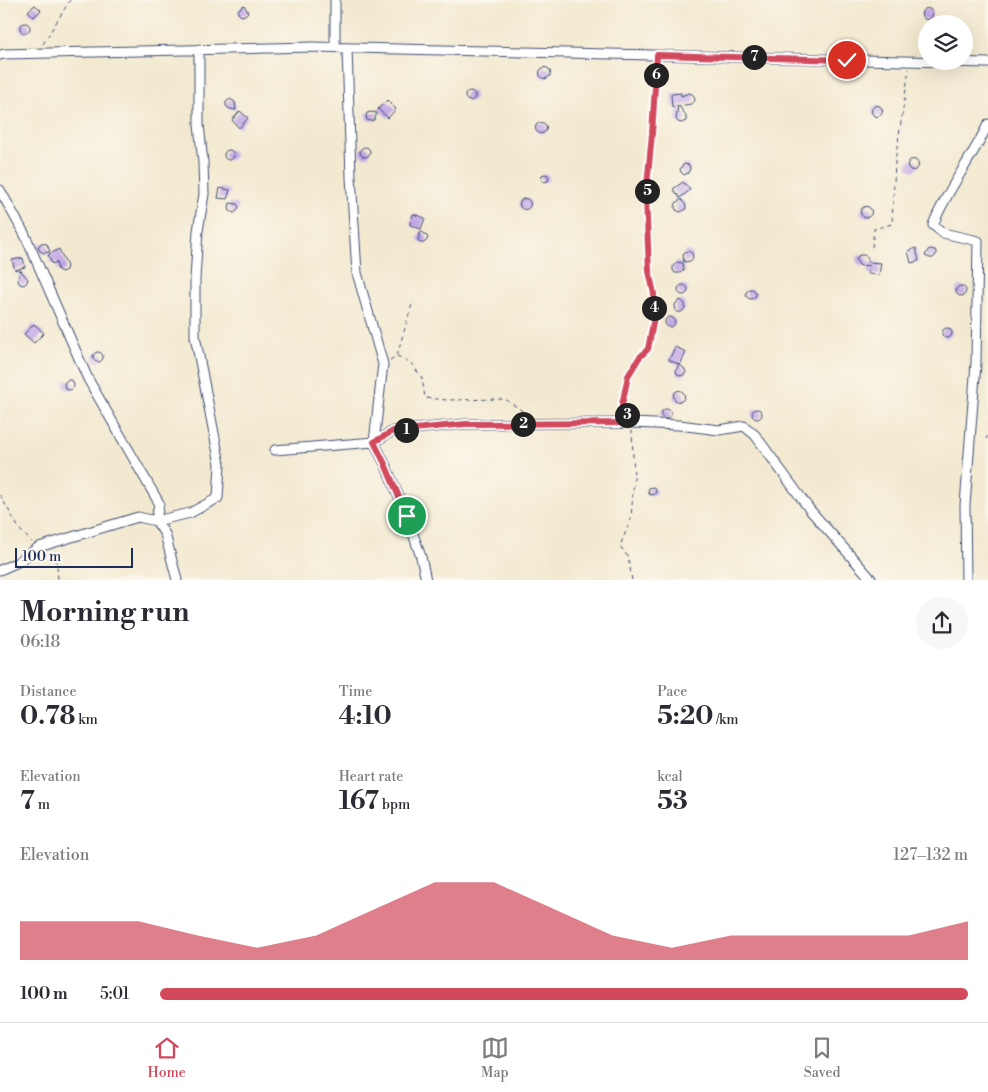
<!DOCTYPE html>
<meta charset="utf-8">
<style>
:root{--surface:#fff;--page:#f7f7f7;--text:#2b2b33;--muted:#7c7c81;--line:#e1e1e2;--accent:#d1495b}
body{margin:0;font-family:"Libre Bodoni",serif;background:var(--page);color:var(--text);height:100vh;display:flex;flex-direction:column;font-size:19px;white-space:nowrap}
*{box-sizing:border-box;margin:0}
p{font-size:16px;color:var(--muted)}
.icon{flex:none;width:28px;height:28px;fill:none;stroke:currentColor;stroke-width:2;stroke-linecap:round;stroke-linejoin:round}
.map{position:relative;height:580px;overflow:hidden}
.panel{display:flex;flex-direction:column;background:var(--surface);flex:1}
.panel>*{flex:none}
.controls{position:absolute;left:918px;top:15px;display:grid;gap:10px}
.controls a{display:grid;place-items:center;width:55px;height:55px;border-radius:50%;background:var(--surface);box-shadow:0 5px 20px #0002;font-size:25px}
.scale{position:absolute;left:15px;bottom:12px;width:118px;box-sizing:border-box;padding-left:5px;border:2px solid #1b2f5e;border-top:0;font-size:14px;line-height:18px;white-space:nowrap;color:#1b2f5e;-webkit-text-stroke:4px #fbf7ec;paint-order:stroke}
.pin{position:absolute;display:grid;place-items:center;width:42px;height:42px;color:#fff;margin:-21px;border:2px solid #fff;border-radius:50%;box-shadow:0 1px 5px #0007}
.km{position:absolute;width:25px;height:25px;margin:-12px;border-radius:50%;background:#222;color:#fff;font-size:14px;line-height:25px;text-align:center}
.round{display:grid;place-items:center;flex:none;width:52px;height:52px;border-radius:26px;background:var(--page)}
.summary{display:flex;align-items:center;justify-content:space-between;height:85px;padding:0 20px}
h1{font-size:28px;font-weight:800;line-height:38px}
.figures{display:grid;grid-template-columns:repeat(3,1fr);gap:8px;height:85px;padding:5px 20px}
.figures div{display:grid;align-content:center}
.figures b{font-size:25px;font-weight:800}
.figures small{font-size:14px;font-weight:400}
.figures p{font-size:14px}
.chart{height:140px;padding:10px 20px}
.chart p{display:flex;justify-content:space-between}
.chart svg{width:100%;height:90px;margin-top:5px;fill:var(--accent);opacity:.7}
ul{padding:0 20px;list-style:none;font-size:16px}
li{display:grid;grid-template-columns:80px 60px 1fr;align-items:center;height:38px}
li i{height:12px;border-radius:6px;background:var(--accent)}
.dock{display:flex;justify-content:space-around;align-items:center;height:70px;border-top:1px solid var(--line);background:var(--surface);font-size:14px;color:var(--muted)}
.dock a{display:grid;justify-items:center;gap:2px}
.dock .current{color:var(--accent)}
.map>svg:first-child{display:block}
.building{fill:#c1a5e7}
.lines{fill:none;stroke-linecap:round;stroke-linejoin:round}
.minor-casing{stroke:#3b4b6f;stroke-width:11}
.path{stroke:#3b4b6f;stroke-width:1;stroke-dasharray:4 4;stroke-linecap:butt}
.minor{stroke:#fff;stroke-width:9}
.route-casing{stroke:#fff;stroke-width:10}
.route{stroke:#d1495b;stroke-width:6}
</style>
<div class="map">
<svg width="988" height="580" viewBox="0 0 988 580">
<rect width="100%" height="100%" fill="#fbf7ec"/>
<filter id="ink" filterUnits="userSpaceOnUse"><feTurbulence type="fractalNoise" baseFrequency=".02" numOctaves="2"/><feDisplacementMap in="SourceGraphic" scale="10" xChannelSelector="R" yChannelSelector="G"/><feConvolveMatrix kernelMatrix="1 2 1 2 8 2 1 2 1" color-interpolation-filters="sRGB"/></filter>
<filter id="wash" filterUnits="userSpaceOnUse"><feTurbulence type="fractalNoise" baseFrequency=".0096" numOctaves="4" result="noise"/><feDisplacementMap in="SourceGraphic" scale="20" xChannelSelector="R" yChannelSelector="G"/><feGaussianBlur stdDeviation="1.12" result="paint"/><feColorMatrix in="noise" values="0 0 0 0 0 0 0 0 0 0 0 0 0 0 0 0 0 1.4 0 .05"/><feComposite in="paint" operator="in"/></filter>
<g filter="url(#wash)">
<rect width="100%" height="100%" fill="#f3e9d0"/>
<g id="blocks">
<path class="building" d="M35,5l6,5 -7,7 -6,-6z
M244,5l4,7 -3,3 -4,1 -3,-3v-3z
M921.5 14a5.5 5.5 0 1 1 11 0a5.5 5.5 0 1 1-11 0Z
M20 28a5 5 0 1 1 10 0a5 5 0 1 1-10 0Z
M539.5 73a5.5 5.5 0 1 1 11 0a5.5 5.5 0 1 1-11 0Z
M465 96a5 5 0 1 1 10 0a5 5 0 1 1-10 0Z
M681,93v3l8,-3 3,1 2,2 1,3 -1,3 -3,2 -12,2 7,10v5l-5,2 -3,-1 -2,-3 2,-13 -6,1 -1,-13z
M230,99l5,3 1,8 -6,-1 -4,-3v-4z
M387,100l9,9 -8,9 -10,-9z
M871.5 111a5.5 5.5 0 1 1 11 0a5.5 5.5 0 1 1-11 0Z
M240,111l8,7 -9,10 -7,-8z
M371,112l6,1 -3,7 -3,1 -4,-1 -1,-4 1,-3z
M535.5 128a5.5 5.5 0 1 1 11 0a5.5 5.5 0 1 1-11 0Z
M360 152a5 5 0 1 1 10 0a5 5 0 1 1-10 0Z
M224 155a5 5 0 1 1 10 0a5 5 0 1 1-10 0Z
M907.5 165a5.5 5.5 0 1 1 11 0a5.5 5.5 0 1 1-11 0Z
M684,164l5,1 1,4 -2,4 -4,2 -3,-3 -1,-3 2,-3z
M541 178a4 4 0 1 1 8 0a4 4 0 1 1-8 0Z
M683,182l7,8 -10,8 -7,-9z
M220,188l10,2 -3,9 -9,-1z
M519.5 204a5.5 5.5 0 1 1 11 0a5.5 5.5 0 1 1-11 0Z
M681,199l4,5 1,3 -1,3 -5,2 -4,-2 -1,-3 1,-4z
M230,203l7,1 2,3 -2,4 -3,2 -4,-2 -1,-2z
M860.5 212a5.5 5.5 0 1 1 11 0a5.5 5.5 0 1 1-11 0Z
M413,214l12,4 -4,11 -11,-4z
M421,231l5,4 2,3 -1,2 -3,3h-4l-2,-4z
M41,243l6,1 3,8 -7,1 -3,-2 -2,-4z
M916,248l3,13 -8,2 -3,-12z
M59,249l8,17 -1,4 -4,2 -4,-2 -2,-8 -4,2 -4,-9z
M930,249l5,1 1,2v3l-3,3h-3l-5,-2 3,-6z
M688,251l4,2 1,5 -3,3 -6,1 -1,-8 2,-2z
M859,255h5l3,2 2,5 12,1 -2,12 -11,-1 1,-9 -7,1 -3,-1 -3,-5z
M23,258l2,9 -10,3 -3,-10z
M677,262l6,1 1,7 -4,3h-5l-2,-3v-4z
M20,270l8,9 -1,3 -3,3 -4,-1 -2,-3z
M678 290a5 5 0 1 1 10 0a5 5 0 1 1-10 0Z
M956 291a5 5 0 1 1 10 0a5 5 0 1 1-10 0Z
M746 294a5 5 0 1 1 10 0a5 5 0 1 1-10 0Z
M681,300l4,4v4l-3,4h-6l-1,-7 2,-3z
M665 322a5 5 0 1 1 10 0a5 5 0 1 1-10 0Z
M34,324l10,9 -10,10 -10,-9z
M942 333a5 5 0 1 1 10 0a5 5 0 1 1-10 0Z
M675,347l11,5 -6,13 -11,-5z
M93 357a5 5 0 1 1 10 0a5 5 0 1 1-10 0Z
M679,364l5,4 2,4 -1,2 -4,2 -4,-2 -1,-3z
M64 385a5 5 0 1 1 10 0a5 5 0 1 1-10 0Z
M673.5 396a5.5 5.5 0 1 1 11 0a5.5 5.5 0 1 1-11 0Z
M752 414a5 5 0 1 1 10 0a5 5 0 1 1-10 0Z
M661 414a5 5 0 1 1 10 0a5 5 0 1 1-10 0Z
M648 491a4 4 0 1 1 8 0a4 4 0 1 1-8 0Z"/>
</g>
</g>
<g filter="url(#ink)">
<use href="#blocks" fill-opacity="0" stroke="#3b4b6f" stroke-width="1"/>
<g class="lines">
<defs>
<path id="minor" d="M335,0v47
M347,48l4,129 6,96 26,91 -9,78 11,22 22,52 14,41 5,23
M0,55l4,-1 309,-7 675,16
M0,190l25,45 63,144 71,124 -3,18 34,-8 28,-15 2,-34 -25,-128v-57l3,-48 6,-37 -1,-32 -4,-37v-76
M275,450l99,-8 19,-11 73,-7 165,-1 48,2 40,5 25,-4 11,9 55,75 62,70
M0,570l18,-8 21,-15 99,-30 18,4 9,13 12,46
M966,580l-1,-75 11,-142 2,-122 -35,-8 -10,-8c14,-36 39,-66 55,-101"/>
</defs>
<use href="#minor" class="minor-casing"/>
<path class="path" d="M43,44l27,-44
M872,247l2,-18 18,-5 3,-62 14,-93
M397,355l16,-54
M390,360l7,-4 14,7 11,15 3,20 22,2 58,-1 22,15
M627,415l-5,-10 6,-29 11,-17 9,-10 6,-32v-23l-5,-23 -3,-75 6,-62 4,-70
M988,436l-2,2 2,2
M0,495l20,35 12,12
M51,552l6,12 1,16
M632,580l-4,-23 -8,-11 11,-27 3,-41 -2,-47"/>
<use href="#minor" class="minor"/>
</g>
</g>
<g class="lines" filter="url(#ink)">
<defs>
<path id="route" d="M407,516l-22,-52 -11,-22 19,-11 73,-7 165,-1 -9,-18 6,-29 11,-18 9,-9 6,-31v-24l-5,-23 -3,-75 6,-62 5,-79 190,5"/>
</defs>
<use href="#route" class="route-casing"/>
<use href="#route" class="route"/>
</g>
</svg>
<div class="controls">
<a><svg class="icon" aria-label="layers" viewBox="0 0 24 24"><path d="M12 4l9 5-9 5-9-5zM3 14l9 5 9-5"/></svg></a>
</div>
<div class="scale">100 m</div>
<div class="pin" style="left:407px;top:516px;background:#1e9e55"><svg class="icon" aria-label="arrive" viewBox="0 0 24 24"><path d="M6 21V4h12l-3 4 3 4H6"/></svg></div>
<div class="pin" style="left:847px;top:60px;background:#d93025"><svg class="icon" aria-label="check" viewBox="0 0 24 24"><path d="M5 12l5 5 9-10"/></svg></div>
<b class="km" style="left:406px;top:430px">1</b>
<b class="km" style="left:523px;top:424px">2</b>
<b class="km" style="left:627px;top:415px">3</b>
<b class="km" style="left:654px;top:308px">4</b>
<b class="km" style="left:647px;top:191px">5</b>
<b class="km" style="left:656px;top:75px">6</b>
<b class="km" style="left:754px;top:57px">7</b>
</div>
<section class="panel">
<div class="summary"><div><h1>Morning run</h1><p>06:18</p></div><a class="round"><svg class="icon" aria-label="share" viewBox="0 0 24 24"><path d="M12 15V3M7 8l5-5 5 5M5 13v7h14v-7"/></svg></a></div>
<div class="figures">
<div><p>Distance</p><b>0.78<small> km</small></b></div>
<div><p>Time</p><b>4:10</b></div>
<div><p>Pace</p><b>5:20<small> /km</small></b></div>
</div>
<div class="figures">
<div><p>Elevation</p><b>7<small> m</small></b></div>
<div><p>Heart rate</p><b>167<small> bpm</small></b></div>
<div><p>kcal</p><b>53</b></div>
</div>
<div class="chart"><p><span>Elevation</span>127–132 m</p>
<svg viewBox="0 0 160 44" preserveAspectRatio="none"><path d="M0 44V25L10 25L20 25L30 32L40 38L50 32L60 19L70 6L80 6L90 19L100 32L110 38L120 32L130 32L140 32L150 32L160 25V44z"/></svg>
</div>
<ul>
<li><b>100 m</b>5:01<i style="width:100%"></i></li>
</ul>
</section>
<nav class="dock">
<a class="current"><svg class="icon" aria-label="home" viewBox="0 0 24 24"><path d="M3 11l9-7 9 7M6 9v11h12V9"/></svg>Home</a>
<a><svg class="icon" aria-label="map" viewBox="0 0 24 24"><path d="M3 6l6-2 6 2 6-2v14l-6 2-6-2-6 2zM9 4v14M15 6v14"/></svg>Map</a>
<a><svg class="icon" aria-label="saved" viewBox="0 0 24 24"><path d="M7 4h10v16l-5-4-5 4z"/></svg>Saved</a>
</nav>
